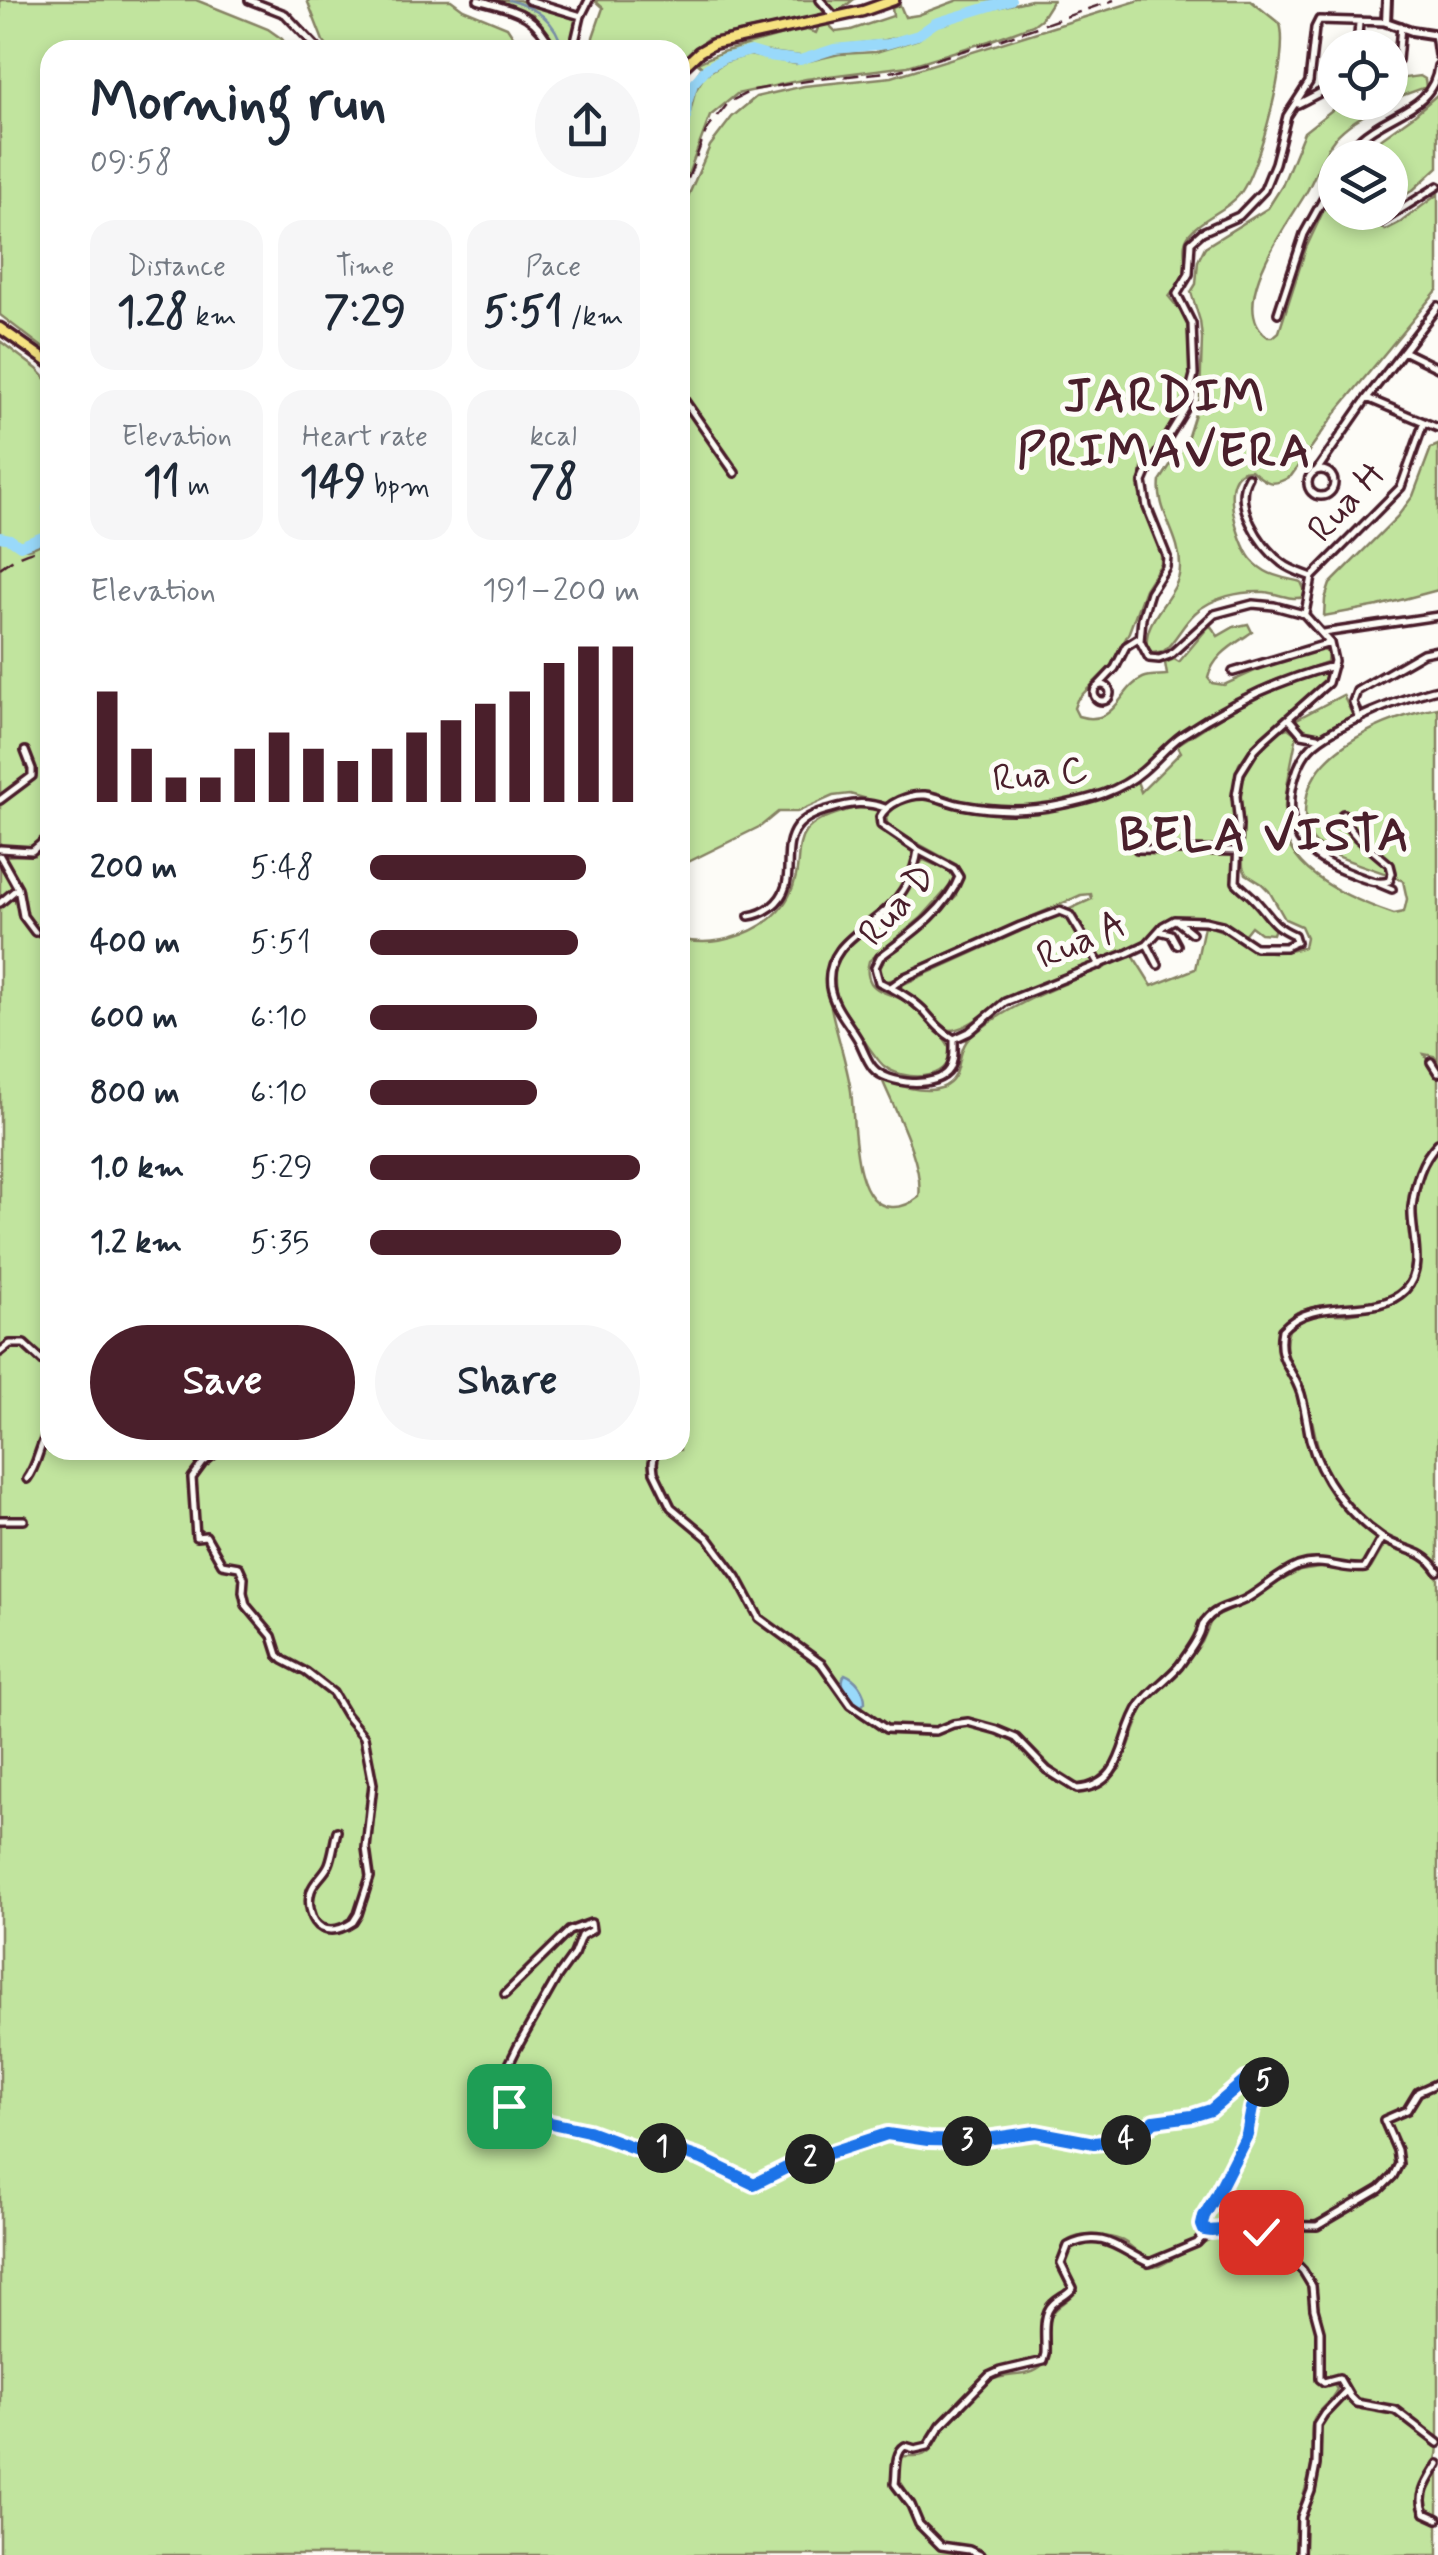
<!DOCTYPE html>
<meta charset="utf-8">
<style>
:root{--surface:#fff;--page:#f6f6f7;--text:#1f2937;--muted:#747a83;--accent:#4a1f2b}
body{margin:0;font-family:Mynerve,sans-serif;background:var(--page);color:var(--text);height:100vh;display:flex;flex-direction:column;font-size:38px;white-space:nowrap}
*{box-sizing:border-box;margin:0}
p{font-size:32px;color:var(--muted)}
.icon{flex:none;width:55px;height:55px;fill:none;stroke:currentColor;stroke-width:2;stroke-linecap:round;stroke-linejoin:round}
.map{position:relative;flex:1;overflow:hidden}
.sheet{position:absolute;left:40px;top:40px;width:650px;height:1420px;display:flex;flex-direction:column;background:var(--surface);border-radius:30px;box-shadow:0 5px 15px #0003}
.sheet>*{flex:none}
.controls{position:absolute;left:1318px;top:30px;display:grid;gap:20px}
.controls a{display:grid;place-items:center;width:90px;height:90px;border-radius:50%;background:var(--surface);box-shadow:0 5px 15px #0003;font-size:50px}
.pin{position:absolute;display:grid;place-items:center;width:85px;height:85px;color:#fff;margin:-42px;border-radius:20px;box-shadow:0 5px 15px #0006}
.km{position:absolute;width:50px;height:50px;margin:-25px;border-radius:50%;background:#222;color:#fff;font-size:28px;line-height:50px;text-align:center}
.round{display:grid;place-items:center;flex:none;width:105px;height:105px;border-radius:52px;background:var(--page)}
.overview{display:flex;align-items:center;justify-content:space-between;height:170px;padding:0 50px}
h1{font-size:55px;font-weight:800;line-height:75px}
.stats{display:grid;grid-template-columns:repeat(3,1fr);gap:15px;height:170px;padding:10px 50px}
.stats div{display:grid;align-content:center;border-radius:25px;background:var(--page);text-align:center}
.stats b{font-size:42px;font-weight:800}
.stats small{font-size:28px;font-weight:400}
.stats p{font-size:28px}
.chart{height:280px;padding:20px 50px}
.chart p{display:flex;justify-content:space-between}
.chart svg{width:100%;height:180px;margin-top:10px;stroke:var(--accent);stroke-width:6}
.button{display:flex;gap:20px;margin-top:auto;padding:20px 50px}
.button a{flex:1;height:115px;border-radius:60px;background:var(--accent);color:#fff;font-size:40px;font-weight:800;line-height:115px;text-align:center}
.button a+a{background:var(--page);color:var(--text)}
ul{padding:0 50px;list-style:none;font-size:32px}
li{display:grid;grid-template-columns:160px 120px 1fr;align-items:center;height:75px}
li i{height:25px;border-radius:12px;background:var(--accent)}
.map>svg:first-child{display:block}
.green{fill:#c1e49e;stroke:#868264;stroke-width:2.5}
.water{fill:#99d9fa;stroke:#798fa7;stroke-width:2.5}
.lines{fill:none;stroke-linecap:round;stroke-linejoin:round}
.stream{stroke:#798fa7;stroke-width:2.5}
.river{stroke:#99d9fa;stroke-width:10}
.street-casing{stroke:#4a1f2b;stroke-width:12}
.secondary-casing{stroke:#4a1f2b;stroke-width:14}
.primary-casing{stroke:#4a1f2b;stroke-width:15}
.street{stroke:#fdfcf7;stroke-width:5}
.secondary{stroke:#fdfcf7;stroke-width:6}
.primary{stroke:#f6e381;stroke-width:8}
.rail{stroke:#4a1f2b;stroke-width:2.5;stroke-dasharray:15 8;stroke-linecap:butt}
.route-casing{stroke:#fff;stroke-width:20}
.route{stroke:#1a73e8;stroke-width:12}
.labels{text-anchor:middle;stroke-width:10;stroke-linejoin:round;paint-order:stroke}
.street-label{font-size:38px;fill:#4a1f2b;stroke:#fdfcf7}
.district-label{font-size:48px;font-weight:bold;letter-spacing:2.5px;fill:#4a1f2b;stroke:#fdfcf7}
</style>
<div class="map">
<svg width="1438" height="2555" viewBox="0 0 1438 2555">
<rect width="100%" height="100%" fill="#fdfcf7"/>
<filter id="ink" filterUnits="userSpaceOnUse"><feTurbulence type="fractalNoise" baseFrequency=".01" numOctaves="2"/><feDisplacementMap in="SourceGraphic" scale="20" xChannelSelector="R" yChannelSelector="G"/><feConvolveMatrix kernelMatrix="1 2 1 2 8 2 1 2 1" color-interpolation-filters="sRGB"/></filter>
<g filter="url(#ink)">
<path class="green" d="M0,0h196l72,29 14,10 8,11h-240v303l-50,-38z
M307,0h144l12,9 44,18 15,23h-192l-7,-9z
M489,0h30l58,20 -8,30h-13l-23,-36z
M594,0h259l-14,11 -132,28 -13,10 -14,17v-16h-87v-13l10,-29z
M958,0h42l-68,23 -14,10 -38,8 -46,5 -27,11 -59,-8 -16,3 -17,7 -21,20 8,-12 -5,-4 25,-11 71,-20 11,-3 12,4 3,-7 8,-3 9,9 15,-2 42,-14 -1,-8 8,-3 5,12 13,-2z
M1031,0h22l-12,19 -8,6 -44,16 -81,25 -102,13 -69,15 -27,22 -30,80v-38l15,-67 10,-16 20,-13 24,-7 47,9 43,-10 37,-2 43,-13 13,-13 16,-3 17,-8z
M1140,0h110l30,24c10,30 -21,147 -41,171 -13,16 -36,22 -49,38 -10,12 -3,24 -5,37 -2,10 -10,18 -16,27l15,18 4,11 2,56 -7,26 -41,60 -4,16 4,22 19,47v11l-16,25 -16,43 -16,31 -36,37 -3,8 4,8c39,12 41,-28 65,-38 7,-3 16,-2 24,-3l-2,-12 9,-4 5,3 31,-37 8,11 16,-9 14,-3 4,8c-17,12 -39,23 -44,46l4,5 12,2 55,-25 42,-12 7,6 -1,8 -59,21 -34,17 -65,41 -38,36 -27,14 -48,13 -55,3 -33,-3 -41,-12 -21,3 -22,9 -34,-10 -17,2 -36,16h-19l-17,14 -81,40v-651l30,-69 22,-29 24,-20 48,-11 88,-9z
M1420,76l5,3 1,8 -36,13v-20z
M1438,94v73l-25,23 -23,15v-47l-35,-1 59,-42z
M1341,103h44c-17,10 -36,19 -50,35 -13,16 -19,37 -29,55 -18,31 -81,113 -38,144h5l6,-5 27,-84 29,-62v26l45,1c-3,6 -2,14 5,17l16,-8 37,-28v95l-100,121 -47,66c-19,12 -25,7 -40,-6 -36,-1 -13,73 0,89 14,17 31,18 50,23l4,9 -2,6c-12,4 -26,-4 -39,-5 -24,-1 -51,5 -69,21 -12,11 -19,27 -31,38l-11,2 -6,-6c-4,-31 33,-51 33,-80 1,-31 -24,-56 -20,-86l27,-42 13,-41 2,-60 -2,-17 -9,-29 5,-8 2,-23 7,-14 63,-39 14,-22 22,-54z
M0,341l37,28 13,14v95l-5,33 5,8v12l-27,12 -23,-8z
M1438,445v145l-60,16 -54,10 1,-17 5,-15 67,-67 16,-21 18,-48z
M50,538v293c-17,21 -25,18 -50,16v-306l6,-1c21,13 23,11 44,-2z
M1320,670l9,2 -4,14 -56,44 -18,17 -12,17 -7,28 4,36 -1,21 -100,-3v5l100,1 1,33 22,21 17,22 -2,6 -13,-1 -9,-7 -8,10 -17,-13 -12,-4 -42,1 -33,25 -126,50c-19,9 -46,37 -65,35l-32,-29 -19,-14 195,-88 -1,-5 -10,1c-48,22 -98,42 -147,64 -13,6 -38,23 -50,22l-5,-10 5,-11 44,-37 28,-27v-8l-3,-2 -5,2 -27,30 -52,43c-2,7 -2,15 2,22 7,10 24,12 34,18 9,6 45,39 45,49 2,33 -48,31 -66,16 -7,-5 -45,-61 -47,-69 -2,-9 -3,-21 -1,-30 6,-31 44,-44 62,-65 11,-12 17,-26 23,-40l3,-2 32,14 4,-4 -3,-5 -69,-38 -2,-10c9,-12 26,-21 41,-19 15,2 29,11 44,13 58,8 115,-1 166,-30l4,11 40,-40 -4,-7 80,-51z
M1343,695l10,21 -31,17 -12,1 -15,-14z
M1438,708v354l-4,-6 -10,-2 14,24v62l-16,19 -9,30v66l-5,26 -15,15 -43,9 -40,3 -13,4 -15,12 -5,16 1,15 18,35 11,48 14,37 14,23 44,41 -13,25 -3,2 -41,-7 -21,3 -25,12 -34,25 -25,8 -10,7 -5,5 -6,17 -16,24 -37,38 -8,11 -18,51 -24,22 -7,3h-11l-17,-11 -31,-31 -21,-13 -39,-11 -16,3 -14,7 -47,-1 -6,-2 -32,-23 -28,-40 -62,-44 -53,-82 -33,-26 -11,-16 -10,-26 2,-19h23v-511c37,10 90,-7 109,-43 21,-41 -10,-66 53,-84 15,-5 23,-6 38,-2l-3,8 4,11 33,21c7,57 -81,72 -88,127 3,38 19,75 25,114 4,27 0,114 40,116 11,1 19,-3 28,-10 5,-34 -25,-88 -38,-120 15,9 42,17 60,11 22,-8 15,-31 25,-46 3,-5 8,-7 12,-11 45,-36 103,-51 154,-77l20,32 43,-17 9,-43c19,2 28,12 44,20 16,9 39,7 56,1l2,-10 -5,-11 -16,-7 -16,-28 -7,-7 -16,-10 -3,-7c-1,-42 -13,-89 19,-122 8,-8 15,-15 26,-17l9,7c-6,30 -14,62 -12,92 2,47 71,74 109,87l10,-2 3,-13 -4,-18c-22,-12 -78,-23 -91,-42 -7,-10 -8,-26 -6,-38 7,-54 84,-84 132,-93z
M50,842v519c-15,-14 -31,-32 -50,-14v-491l34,-1z
M1438,1148v416c-14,-18 -35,-18 -54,-30 -28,-18 -52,-46 -63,-78 -7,-20 -9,-41 -15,-61 -7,-25 -27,-37 -17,-65 8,-7 17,-13 27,-15 10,-3 20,0 31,-1 14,-2 48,-9 59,-19 20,-18 9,-58 10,-82 0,-23 7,-48 22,-65z
M11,1346l13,2 26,23v79h110l6,5 14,2 45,-7h427l-2,11 2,13 16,33 37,33 10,12 21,30 23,41 59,43 34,43 36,25 43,2 33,-11 26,5 23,11 11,8 27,30 23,13 14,-1 32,-22 24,-63 9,-12 31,-28 18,-24 9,-21 5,-4 40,-19 15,-12 29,-15 26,-4 37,6 8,-5 14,-24 34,12 19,22v499l-23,14 -12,19 -20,9c4,12 14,30 12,44 0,4 -4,10 -7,13 -8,10 -67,46 -79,46 -25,2 -51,-5 -77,1 -27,6 -48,28 -76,34 -16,3 -21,-10 -33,-16 -16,-7 -57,-12 -62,10 -4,13 5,25 11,36l-25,21 -4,49 -56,18 -60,70 -10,2 -12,-3c-14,7 -13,30 -10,44 16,19 24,53 50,62 10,3 22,2 32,5h-977v-1200z
M1438,2085v354l-41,-31 -38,-8 -10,-9 -9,-15 -18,2 1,-42 -9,-50 -17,-25 -40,-34c18,0 38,3 56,1 16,-1 84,-45 87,-62 3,-15 -8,-32 -13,-45l20,-8 13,-20z
M1236,2228c18,1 27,9 41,20 31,26 39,49 42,89 0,13 -4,26 -2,39l1,4 15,2 4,7c-5,13 -19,19 -24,32 -4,12 0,27 -1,40 -2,19 -10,35 -14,54 -3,13 0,27 -2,40h-313l-7,-5 -30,-5 -25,-23 -7,-20 -14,-21v-24c10,-3 20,2 29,-5 8,-6 11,-19 16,-27 11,-15 29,-35 45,-44 15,-9 39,-2 52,-15 13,-11 5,-31 8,-45 3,-15 16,-17 25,-28 2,-16 -12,-25 -8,-42 31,-22 55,5 81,17l11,-2 67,-35z
M1346,2396l4,6 11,7 37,7 18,16 22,13c0,30 -24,39 -15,68l15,8v34h-136l2,-40 14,-47 1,-43 3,-6z
M1438,2469v47l-13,-10 2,-17z"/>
<path class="water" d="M845,1674c11,4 20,17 20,28l-4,5 -3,-1c-7,-10 -21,-20 -13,-32z"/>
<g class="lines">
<path class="stream" d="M509,0c28,8 47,20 54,50
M680,131l5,-1"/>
<path class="river" d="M680,150l5,-17 2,-30 6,-19 14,-16 17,-10 27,-7 17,5 32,4 34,-11 53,-5 31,-9 17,-12 76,-23
M50,491l-3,18 3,7
M0,537l10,2 10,7 30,-12"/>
<defs>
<path id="street" d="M249,0l36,14 34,36
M478,0c38,11 56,12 75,50
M528,0l53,16
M820,0l15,17
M1435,34l3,21
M1357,48l2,-25
M573,50l8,-34 8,-16
M1390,67l8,-7 3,-34
M1298,104l37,-19
M1347,158c4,-7 8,-15 14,-20 27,-25 73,-29 77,-72
M1381,222l57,-36
M1278,313l26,-79 31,-56
M1403,351l35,17
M680,394l55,79
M1367,398l71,30
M1308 483a13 13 0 1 1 26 0a13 13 0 1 1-26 0Z
M1317,470l50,-72 71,-92
M1248,477c-16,27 12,69 34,86 9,7 20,10 30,14
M1305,613l7,-36 89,-90 23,-65
M1323,633l115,-17
M1233,672l97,-29
M1094 693a8 8 0 1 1 16 0a8 8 0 1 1-16 0Z
M1098,686l17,-18 11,-22 14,-9
M1289,719l13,15 16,3
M1359,719l-6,-17 4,-11 66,-38 15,-3
M0,800l32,-24v-7l-7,-18
M1343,814l7,15 8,9 32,27 2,8 -3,8c-13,4 -24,-2 -37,-7 -42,-15 -68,-37 -60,-85 3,-15 8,-31 19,-42 19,-21 99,-52 127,-58
M0,849l32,2 18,-15
M1137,849l99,2
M918,850c-3,23 -15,45 -32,60 -24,22 -61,37 -56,77 3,20 19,36 29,54 4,8 8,20 14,27 14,17 65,21 77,1 5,-9 4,-20 4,-30 -14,-8 -21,-18 -31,-29 -13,-13 -28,-20 -44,-28l-4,-15 5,-10c28,-21 67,-47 79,-80l-5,-8 -36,-19 -37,-25 -1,-8c7,-14 29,-23 45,-22 12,1 24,8 37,10 32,6 65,7 98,0 30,-6 59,-13 83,-34 14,-12 24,-25 39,-36 48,-32 96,-55 151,-69
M0,856l18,32 5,28 12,16
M1380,884l12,5
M0,903l18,-15
M749,916c9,-1 15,-4 22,-9 30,-23 7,-55 26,-80 7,-9 22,-15 34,-18 20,-6 34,-8 54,-1
M1177,921l15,12
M1159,931l12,3 6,11
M1147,944l11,21
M891,987l14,-10 115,-51 40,-15 10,4 30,50
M954,1039l15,-7 36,-30 123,-49 19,-9 16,-18 11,-6 31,1 17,4 33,22h30l11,-5 -2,-7c-24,-11 -22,-17 -39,-35 -6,-7 -13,-11 -19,-18l3,-57 -3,-29 4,-23 15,-24 10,-10 63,-56 6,-22 -4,-18 -26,-29 -30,-8 -21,-2 -38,10 -45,41 -11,4 -10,-1 -9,-17 2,-23 8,-26 16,-25 1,-10 -20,-50 -4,-25 6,-14 36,-59 9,-34 -2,-51 -15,-30 12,-20 2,-32 11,-10 37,-16 25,-26 11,-27 12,-47 22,-34 6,-54 4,-8 67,2
M1431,1062l7,11
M1438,1143c-17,17 -23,40 -26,64 -2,25 14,62 -7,83 -30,31 -90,3 -123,40 -6,31 11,38 19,64 4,15 6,30 9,45 11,40 37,74 71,98 21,15 42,10 57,34
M0,1352l10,-8h14l26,24
M165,1450l12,5 36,-5
M219,1450l-16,13 -11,15 4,59 10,-1 16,28 17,3 5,11 -1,14 3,13 26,31 6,19 5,5 23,12 27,21 13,22 18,22 9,47 -7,64 4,29 -12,37 -5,8c-9,6 -20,11 -31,6 -11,-6 -15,-25 -11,-37 3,-10 14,-17 18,-27 4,-10 5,-22 8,-33
M655,1450l-2,13 1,9 17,35 37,31 29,39 22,41 63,46 29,41 35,24 50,2 17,-7 15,-2 29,8 19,8 31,32 30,19c50,-4 42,-54 64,-85 11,-15 27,-25 38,-38 7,-10 16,-21 21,-33 3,-7 0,-7 6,-13 10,-13 27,-14 40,-21 18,-10 32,-25 52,-33 25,-9 44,5 67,2l17,-30
M27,1479c12,-16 12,-36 23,-51
M0,1520h24
M505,1994l64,-63 22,-8 1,7 -11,6 -7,18 -18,25 -39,69 -18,37 1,12 9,9 33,15 46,10 49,18 24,-1 20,3 21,8 52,25 36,-18 97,-31 41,5 44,1 64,-9 58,11 37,-4 9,-4 13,-14 39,-5 19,-6 35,-30 6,-3 10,1 3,11 -15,24 -3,22 -31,62 -12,19 -2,13 9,4 23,-7 19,1 26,19 24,25 9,15 2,23 6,22v48l4,3 15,-4 11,19 6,6 39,7 43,33
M1251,2225l66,1 63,-37 13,-13 6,-12 -2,-14 -13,-30 23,-10 11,-18 20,-9
M1438,2464c-9,15 -22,31 -13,49l13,6
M980,2555l-11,-5 -28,-4 -22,-22 -8,-19 -16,-21c2,-13 -1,-31 10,-38l10,3 13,-3 13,-21 48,-49 11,-5 43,-10 2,-7c1,-15 -4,-39 8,-50 7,-7 14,-8 20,-16l-12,-24 7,-18c35,-18 53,5 81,17l48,-20 10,-11
M1300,2555l1,-38 10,-26 5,-26 1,-40 7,-11 21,-22"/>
<path id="secondary" d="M1387,0l-1,22 26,9 26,4"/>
<path id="primary" d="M680,70l19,-18 14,-8 150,-33 31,-11
M0,328l50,35"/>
</defs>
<use href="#street" class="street-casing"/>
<use href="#secondary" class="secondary-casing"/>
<use href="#primary" class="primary-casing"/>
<use href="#street" class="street"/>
<use href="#secondary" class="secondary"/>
<use href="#primary" class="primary"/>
<path class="rail" d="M680,200l26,-69 23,-29 24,-12 66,-11 78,-8 105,-32 112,-39
M0,568c16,-12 30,-18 50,-20"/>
</g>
</g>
<g class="lines" filter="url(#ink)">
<defs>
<path id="route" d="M509,2106l33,15 46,10 49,18 24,-1 20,4 21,7 52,25 36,-18 97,-32 41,6 44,1 64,-9 58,11 37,-4 9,-4 14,-14 38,-5 19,-6 35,-30 12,-3 6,4 1,8 -13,19 -5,27 -31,61 -12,20 -2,9 2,5c21,5 34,-13 57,2"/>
</defs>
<use href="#route" class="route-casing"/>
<use href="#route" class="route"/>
</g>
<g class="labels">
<g class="street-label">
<text transform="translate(1345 501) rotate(-48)" y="13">Rua H</text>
<text transform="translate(1040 773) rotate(-6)" y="13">Rua C</text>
<text transform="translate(896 904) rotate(-49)" y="13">Rua D</text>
<text transform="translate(1081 939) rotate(-23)" y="13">Rua A</text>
</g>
<g class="district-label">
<text x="1165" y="411">JARDIM<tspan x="1165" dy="55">PRIMAVERA</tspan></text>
<text x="1265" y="850">BELA VISTA</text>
</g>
</g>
</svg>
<div class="controls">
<a><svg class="icon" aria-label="locate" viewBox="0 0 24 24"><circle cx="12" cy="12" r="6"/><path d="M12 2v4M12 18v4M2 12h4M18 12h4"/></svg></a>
<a><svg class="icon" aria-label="layers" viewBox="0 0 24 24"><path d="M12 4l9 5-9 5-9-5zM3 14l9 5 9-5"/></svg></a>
</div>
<div class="pin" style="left:509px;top:2106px;background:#1e9e55"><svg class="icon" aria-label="arrive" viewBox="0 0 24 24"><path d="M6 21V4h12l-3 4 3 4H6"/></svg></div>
<div class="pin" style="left:1261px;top:2232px;background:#d93025"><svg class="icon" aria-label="check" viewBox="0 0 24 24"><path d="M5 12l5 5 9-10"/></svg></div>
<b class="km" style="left:662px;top:2148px">1</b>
<b class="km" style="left:810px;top:2159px">2</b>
<b class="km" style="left:967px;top:2141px">3</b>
<b class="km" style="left:1126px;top:2140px">4</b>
<b class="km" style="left:1264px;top:2082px">5</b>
<section class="sheet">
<div class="overview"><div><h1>Morning run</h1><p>09:58</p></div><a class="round"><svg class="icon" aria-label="share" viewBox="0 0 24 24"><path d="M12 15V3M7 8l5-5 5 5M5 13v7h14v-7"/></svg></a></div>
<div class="stats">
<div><p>Distance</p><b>1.28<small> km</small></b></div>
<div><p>Time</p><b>7:29</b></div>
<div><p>Pace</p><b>5:51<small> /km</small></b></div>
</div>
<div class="stats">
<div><p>Elevation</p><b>11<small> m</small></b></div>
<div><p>Heart rate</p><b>149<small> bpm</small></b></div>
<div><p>kcal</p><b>78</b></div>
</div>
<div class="chart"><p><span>Elevation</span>191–200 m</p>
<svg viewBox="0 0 160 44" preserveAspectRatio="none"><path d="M5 44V17M15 44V31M25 44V38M35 44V38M45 44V31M55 44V27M65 44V31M75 44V34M85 44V31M95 44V27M105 44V24M115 44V20M125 44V17M135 44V10M145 44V6M155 44V6"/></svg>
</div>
<ul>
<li><b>200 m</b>5:48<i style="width:80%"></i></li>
<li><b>400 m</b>5:51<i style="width:77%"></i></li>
<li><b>600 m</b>6:10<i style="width:62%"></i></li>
<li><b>800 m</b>6:10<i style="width:62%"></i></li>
<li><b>1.0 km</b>5:29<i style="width:100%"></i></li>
<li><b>1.2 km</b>5:35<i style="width:93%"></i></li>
</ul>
<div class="button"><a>Save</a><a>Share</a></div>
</section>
</div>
